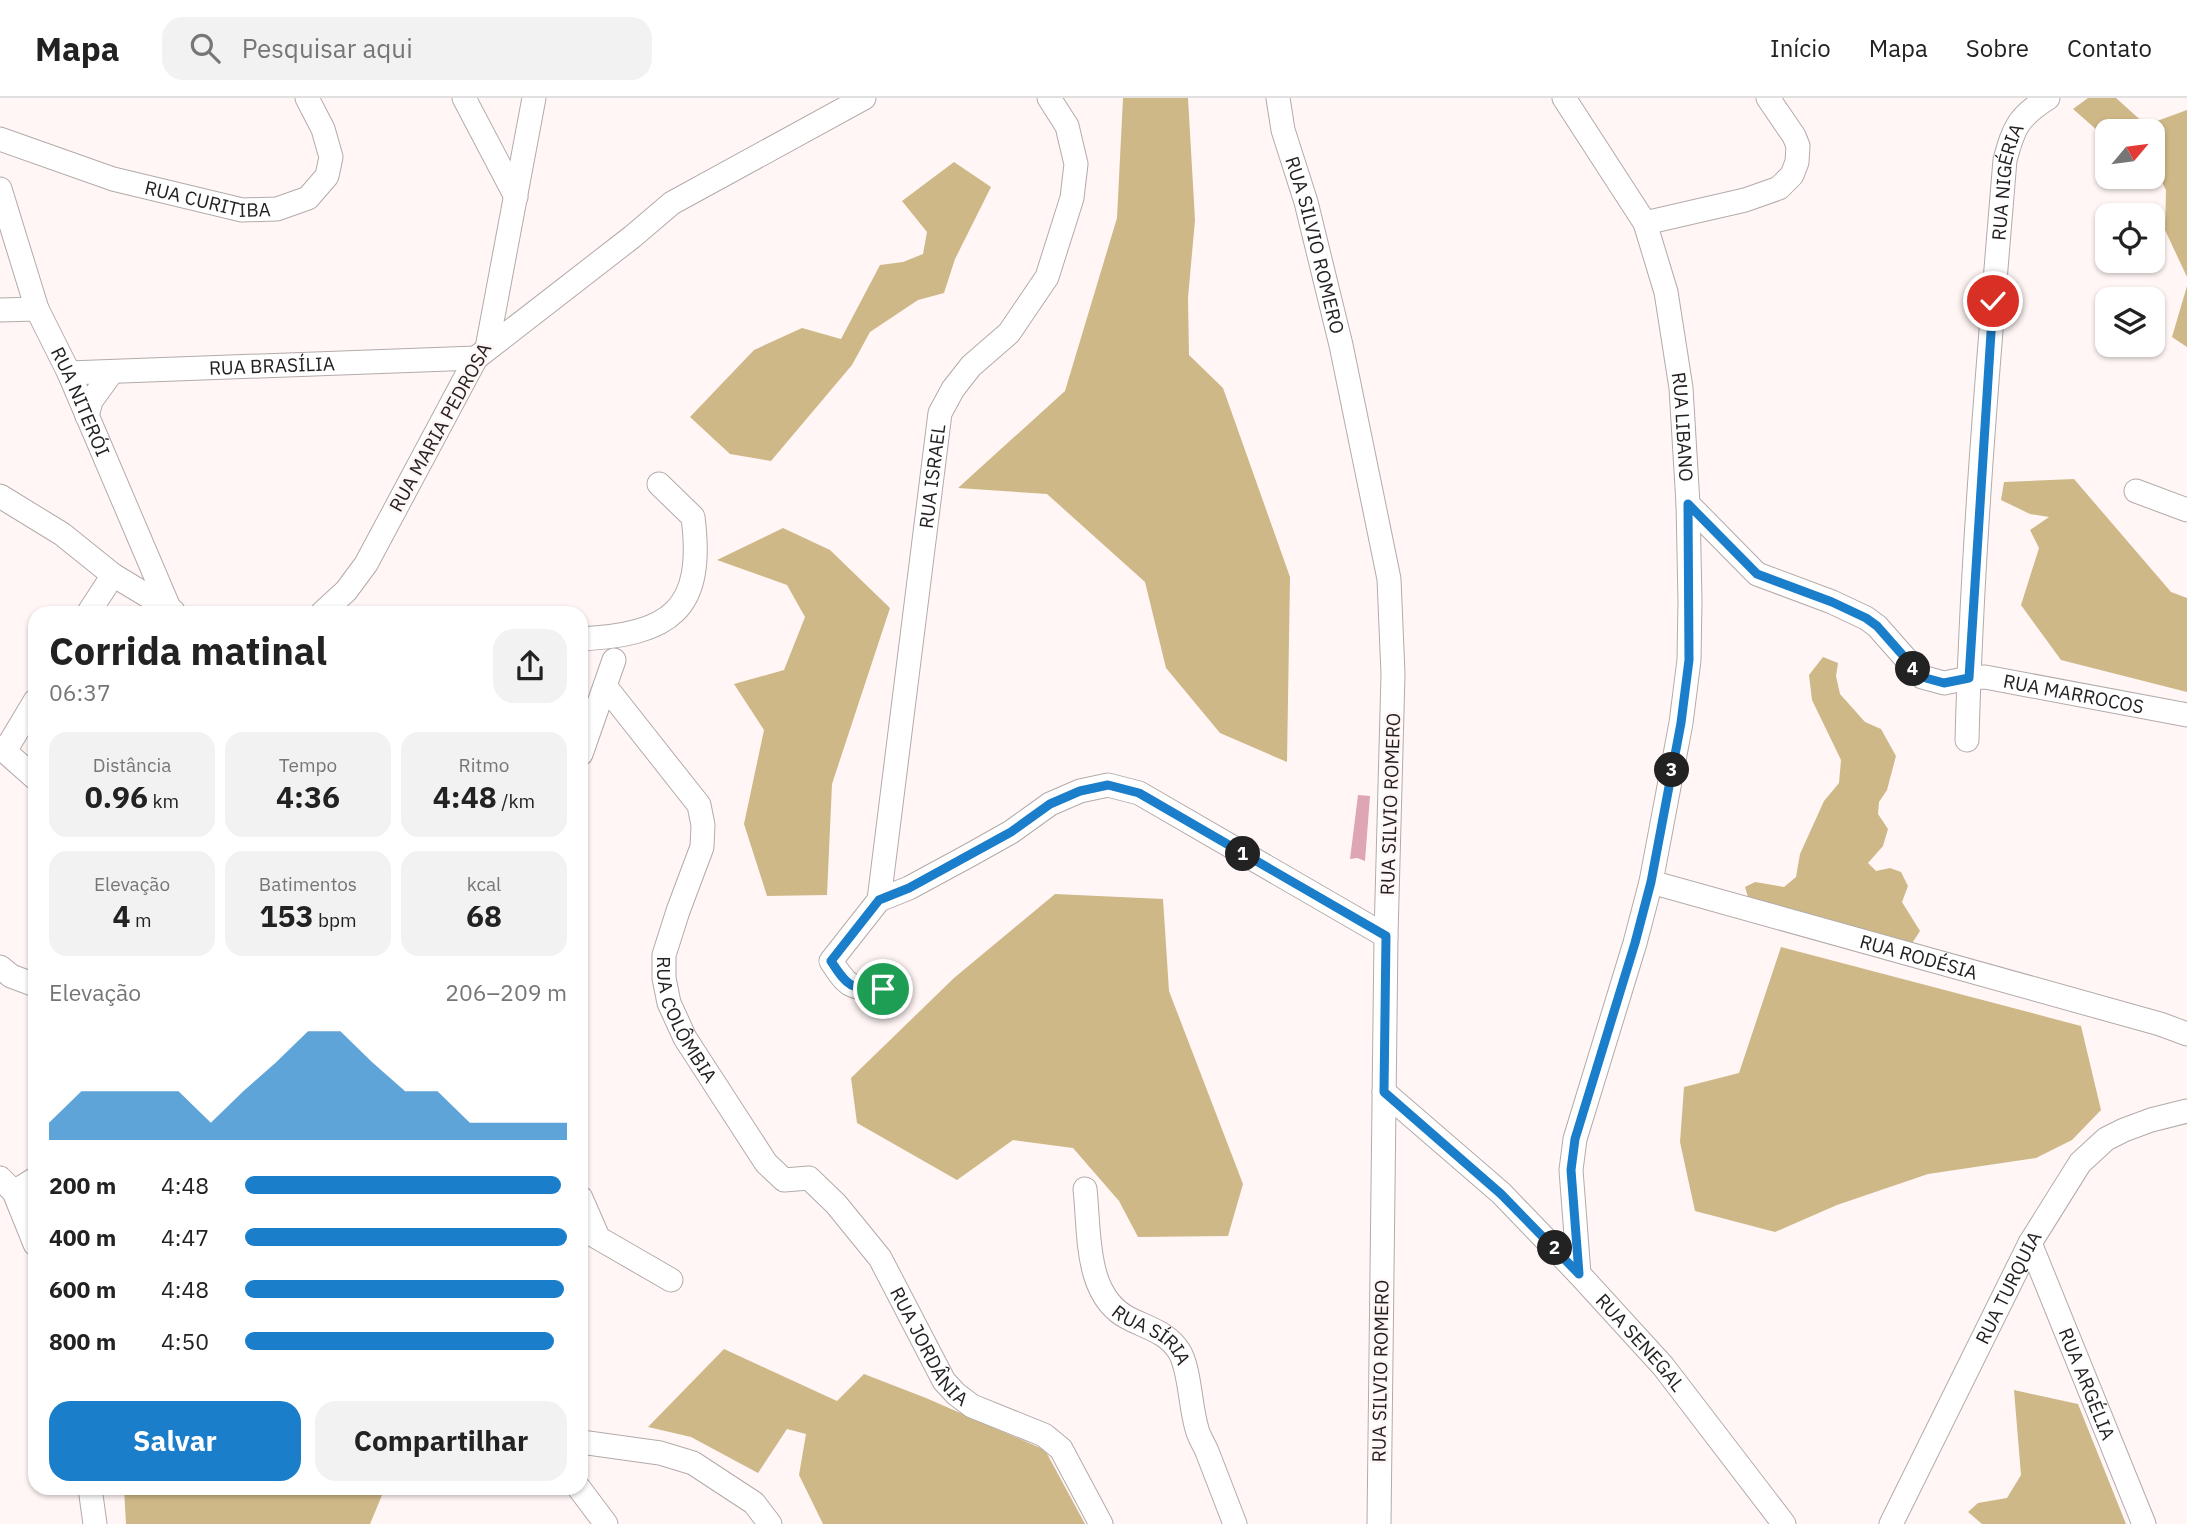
<!DOCTYPE html>
<html lang="pt">
<meta charset="utf-8">
<style>
:root{--surface:#fff;--page:#f2f2f2;--text:#222;--muted:#767676;--line:#e0e0e0;--accent:#1b7eca}
body{margin:0;font-family:"IBM Plex Sans",sans-serif;background:var(--page);color:var(--text);height:100vh;display:flex;flex-direction:column;font-size:26px;white-space:nowrap}
*{box-sizing:border-box;margin:0}
p{font-size:23px;color:var(--muted)}
.icon{flex:none;width:38px;height:38px;fill:none;stroke:currentColor;stroke-width:2;stroke-linecap:round;stroke-linejoin:round}
.map{position:relative;flex:1;overflow:hidden}
.sheet{position:absolute;left:28px;top:508px;width:560px;height:889px;display:flex;flex-direction:column;background:var(--surface);border-radius:21px;box-shadow:0 2px 5px #0004}
.sheet>*{flex:none}
.needle{width:46px;rotate:61deg}
.tools{position:absolute;left:2095px;top:21px;display:grid;gap:14px}
.tools a{display:grid;place-items:center;width:70px;height:70px;border-radius:14px;background:var(--surface);box-shadow:0 2px 5px #0004;font-size:35px}
.pin{position:absolute;display:grid;place-items:center;width:60px;height:60px;color:#fff;margin:-30px;border:4px solid #fff;border-radius:50%;box-shadow:0 2px 7px #0007}
.km{position:absolute;width:35px;height:35px;margin:-18px;border-radius:50%;background:#222;color:#fff;font-size:19px;line-height:35px;text-align:center}
.round{display:grid;place-items:center;flex:none;width:74px;height:74px;border-radius:21px;background:var(--page)}
.head{display:flex;align-items:center;justify-content:space-between;height:119px;padding:0 21px}
h1{font-size:38px;font-weight:700;line-height:52px}
.metrics{display:grid;grid-template-columns:repeat(3,1fr);gap:10px;height:119px;padding:7px 21px}
.metrics div{display:grid;align-content:center;border-radius:18px;background:var(--page);text-align:center}
.metrics b{font-size:30px;font-weight:700}
.metrics small{font-size:19px;font-weight:400}
.metrics p{font-size:19px}
.chart{height:196px;padding:14px 21px}
.chart p{display:flex;justify-content:space-between}
.chart svg{width:100%;height:126px;margin-top:7px;fill:var(--accent);opacity:.7}
.primary-button{display:flex;gap:14px;margin-top:auto;padding:14px 21px}
.primary-button a{flex:1;height:80px;border-radius:21px;background:var(--accent);color:#fff;font-size:28px;font-weight:700;line-height:80px;text-align:center}
.primary-button a+a{background:var(--page);color:var(--text)}
ul{padding:0 21px;list-style:none;font-size:23px}
li{display:grid;grid-template-columns:112px 84px 1fr;align-items:center;height:52px}
li i{height:18px;border-radius:9px;background:var(--accent)}
header{display:flex;align-items:center;gap:42px;box-sizing:border-box;height:98px;padding:0 35px;background:var(--surface);border-bottom:2px solid var(--line)}
header strong{font-size:33px}
nav{display:flex;gap:38px;margin-inline-start:auto;font-size:24px}
.search{width:490px;height:63px;background:var(--page);display:flex;align-items:center;gap:18px;box-sizing:border-box;padding:0 24px;border-radius:21px;color:var(--muted);font-size:26px}
.map>svg:first-child{display:block}
.forest{fill:#cfb887}
.building{fill:#dea6b5}
.lines{fill:none;stroke-linecap:round;stroke-linejoin:round}
.minor-casing{stroke:#b3abaa;stroke-width:25}
.minor{stroke:#fff;stroke-width:23}
.route-casing{stroke:#fff;stroke-width:14}
.route{stroke:#1b7eca;stroke-width:9}
.labels{text-anchor:middle;stroke-width:5;stroke-linejoin:round;paint-order:stroke}
.street-label{font-size:19px;fill:#242121;stroke:#fff6f5}
</style>
<header>
<strong>Mapa</strong>
<div class="search"><svg class="icon" aria-label="search" viewBox="0 0 24 24"><circle cx="10" cy="10" r="6"/><path d="M15 15l6 6"/></svg>Pesquisar aqui</div>
<nav><a>Início</a><a>Mapa</a><a>Sobre</a><a>Contato</a></nav>
</header>
<div class="map">
<svg width="2187" height="1426" viewBox="0 0 2187 1426">
<rect width="100%" height="100%" fill="#fff6f5"/>
<path class="forest" d="M1123,0h65l7,122 -7,78 1,57 34,33 67,189 -3,185 -67,-29 -54,-65 -21,-86 -98,-88 -89,-6 107,-97 52,-173z
M2088,0h28l30,27 41,-15v167l-22,-47 1,-40 -13,-24 -1,-35h-45v8l-34,-30z
M954,64l37,25 -36,72 -11,34 -26,7 -48,32 -18,33 -81,96 -41,-7 -40,-37 64,-67 48,-22 39,11 39,-74 23,-3 20,-8 4,-22 -25,-31z
M2187,188v61l-15,-10z
M2074,381l97,113 16,6v94l-126,-32 -40,-55 18,-57 -9,-18 19,-13 -19,-3 -29,-14 3,-18z
M783,430l47,22 60,58 -58,176 -5,111 -60,1 -23,-72 20,-94 -30,-46 50,-14 21,-53 -18,-32 -70,-25z
M1823,559l15,6 -2,13 4,18 25,28 16,7 15,27 -9,34 -8,12 -1,12 10,15 -5,17 -15,17 8,8 14,-3 11,4 7,14 -6,16 18,29 -11,17 -135,-37 -26,-14 -3,-10 10,-5 29,5 12,-10 4,-23 24,-53 15,-18 2,-23 -29,-60 -3,-25z
M1055,796l108,5 6,92 74,193 -15,52 -90,1 -19,-36 -46,-53 -60,-8 -56,40 -100,-57 -6,-45 103,-100z
M1781,849l300,79 20,84 -29,30 -36,18 -108,16 -91,31 -62,27 -80,-21 -15,-69 4,-55 55,-14z
M724,1251l113,52 27,-27 62,24 119,52 40,74h-262l-24,-49 7,-41 -19,-5 -29,44 -67,-36 -43,-10z
M2014,1292l64,14 48,120h-144l-14,-12 10,-9 29,-5 14,-23z
M124,1390h261l-15,36h-244z"/>
<path class="building" d="M1358,697l12,1 -5,65 -8,-3 -7,1z"/>
<g class="lines">
<defs>
<g id="minor">
<path d="M464,0l52,99"/>
<path id="s1" d="M1278,0l5,32 23,72 35,143 48,234 4,95 -7,262 -7,588"/>
<path id="s2" d="M1564,0l81,125 21,69 15,96 7,116 2,97 -1,59 -8,63 -30,159 -16,61 -60,196 -4,31 8,104"/>
<path id="s3" d="M0,41l113,40 129,31 35,-1 31,-11 19,-22 4,-19 -8,-28 -16,-31"/>
<path id="s4" d="M0,91l37,120 32,64 101,237"/>
<path d="M1645,125l100,-23 34,-12 13,-13 5,-13 1,-16 -4,-10 -26,-38"/>
<path d="M0,212l37,-1"/>
<path d="M487,250l47,-250"/>
<path id="s5" d="M69,275l407,-15"/>
<path d="M87,318l4,-15 21,-29"/>
<path d="M2136,393l51,19"/>
<path d="M0,398l62,38 51,41 60,36"/>
<path id="s6" d="M1688,406l69,70 75,28 34,16 11,8 45,51 22,6 25,-5 16,-1 202,38"/>
<path d="M89,514l24,-37"/>
<path d="M323,514l23,-21 20,-27 110,-206 156,-121 40,-34 192,-105"/>
<path d="M581,541c89,-5 124,-28 112,-122l-34,-33"/>
<path id="s7" d="M605,588l94,119 4,20 -1,22 -24,64 -14,44v23l5,25 16,35 81,125 18,17 25,-2 27,26 44,54 64,123 12,13 16,12 72,29 17,14 40,75"/>
<path id="s8" d="M1967,642c5,-193 22,-387 38,-580 9,-33 13,-43 43,-62"/>
<path d="M0,649l35,31"/>
<path d="M5,653l30,-50"/>
<path d="M581,656l33,-94"/>
<path id="s9" d="M1651,784l509,142 27,10"/>
<path id="s10" d="M879,802l61,-487 13,-24 18,-23 38,-33 38,-56 25,-79 4,-34 -9,-38 -18,-28"/>
<path d="M0,869l11,9 24,9"/>
<path d="M883,891c-32,-1 -34,0 -52,-28l48,-61 30,-12 61,-33 41,-23 39,-28 30,-13 28,-6 31,8 247,143"/>
<path id="s11" d="M1384,994l117,101 78,81 84,92 121,158"/>
<path d="M0,1080l14,14 21,52"/>
<path id="s12" d="M1085,1091c5,44 -1,108 45,130 18,9 38,14 49,32 11,17 11,56 18,78 2,9 8,16 11,25 9,23 18,47 27,70"/>
<path d="M14,1094l21,-13"/>
<path d="M581,1100l17,39"/>
<path d="M581,1130l90,52"/>
<path id="s13" d="M2030,1145l114,281"/>
<path d="M581,1344l79,11 33,10 61,40 16,21"/>
<path d="M90,1390l5,36"/>
<path d="M579,1390l27,36"/>
<path id="s14" d="M1891,1426l139,-281 50,-80 26,-24 18,-9 27,-10 36,-9"/>
</g>
</defs>
<use href="#minor" class="minor-casing"/>
<use href="#minor" class="minor"/>
</g>
<g class="lines">
<defs>
<path id="route" d="M883,891c-32,-1 -34,0 -52,-28l48,-61 30,-12 102,-56 39,-28 30,-13 28,-6 31,8 247,143 -2,156 117,102 78,80 -8,-104 4,-31 60,-196 16,-61 30,-159 8,-63 -1,-156 69,70 75,28 34,16 11,8 45,51 22,6 25,-5 24,-377"/>
</defs>
<use href="#route" class="route-casing"/>
<use href="#route" class="route"/>
</g>
<g class="labels">
<g class="street-label">
<text dy="7" stroke="none"><textPath href="#s8" startOffset="560">RUA NIGÉRIA</textPath></text>
<text dy="7" stroke="none"><textPath href="#s3" startOffset="217">RUA CURITIBA</textPath></text>
<text dy="7" stroke="none"><textPath href="#s1" startOffset="152">RUA SILVIO ROMERO</textPath></text>
<text dy="7" stroke="none"><textPath href="#s5" startOffset="203">RUA BRASÍLIA</textPath></text>
<text dy="7" stroke="none"><textPath href="#s4" startOffset="228">RUA NITERÓI</textPath></text>
<text transform="translate(440 329) rotate(-61)" y="7">RUA MARIA PEDROSA</text>
<text dy="7" stroke="none"><textPath href="#s2" startOffset="357">RUA LIBANO</textPath></text>
<text dy="7" stroke="none"><textPath href="#s10" startOffset="427">RUA ISRAEL</textPath></text>
<text dy="7" stroke="none"><textPath href="#s6" startOffset="452">RUA MARROCOS</textPath></text>
<text transform="translate(1390 706) rotate(-88)" y="7">RUA SILVIO ROMERO</text>
<text dy="7" stroke="none"><textPath href="#s9" startOffset="278">RUA RODÉSIA</textPath></text>
<text dy="7" stroke="none"><textPath href="#s7" startOffset="378">RUA COLÔMBIA</textPath></text>
<text dy="7" stroke="none"><textPath href="#s14" startOffset="264">RUA TURQUIA</textPath></text>
<text dy="7" stroke="none"><textPath href="#s12" startOffset="172">RUA SÍRIA</textPath></text>
<text dy="7" stroke="none"><textPath href="#s11" startOffset="359">RUA SENEGAL</textPath></text>
<text dy="7" stroke="none"><textPath href="#s7" startOffset="803">RUA JORDÂNIA</textPath></text>
<text transform="translate(1380 1273) rotate(-89)" y="7">RUA SILVIO ROMERO</text>
<text dy="7" stroke="none"><textPath href="#s13" startOffset="152">RUA ARGÉLIA</textPath></text>
</g>
</g>
</svg>
<div class="tools">
<a><svg class="needle" viewBox="-14 -14 28 28"><path d="M0-13l5 13h-10z" fill="#e53935"/><path d="M0 13l5-13h-10z" fill="#767676"/></svg></a>
<a><svg class="icon" aria-label="locate" viewBox="0 0 24 24"><circle cx="12" cy="12" r="6"/><path d="M12 2v4M12 18v4M2 12h4M18 12h4"/></svg></a>
<a><svg class="icon" aria-label="layers" viewBox="0 0 24 24"><path d="M12 4l9 5-9 5-9-5zM3 14l9 5 9-5"/></svg></a>
</div>
<div class="pin" style="left:883px;top:891px;background:#1e9e55"><svg class="icon" aria-label="arrive" viewBox="0 0 24 24"><path d="M6 21V4h12l-3 4 3 4H6"/></svg></div>
<div class="pin" style="left:1993px;top:203px;background:#d93025"><svg class="icon" aria-label="check" viewBox="0 0 24 24"><path d="M5 12l5 5 9-10"/></svg></div>
<b class="km" style="left:1243px;top:756px">1</b>
<b class="km" style="left:1555px;top:1150px">2</b>
<b class="km" style="left:1672px;top:672px">3</b>
<b class="km" style="left:1913px;top:571px">4</b>
<section class="sheet">
<div class="head"><div><h1>Corrida matinal</h1><p>06:37</p></div><a class="round"><svg class="icon" aria-label="share" viewBox="0 0 24 24"><path d="M12 15V3M7 8l5-5 5 5M5 13v7h14v-7"/></svg></a></div>
<div class="metrics">
<div><p>Distância</p><b>0.96<small> km</small></b></div>
<div><p>Tempo</p><b>4:36</b></div>
<div><p>Ritmo</p><b>4:48<small> /km</small></b></div>
</div>
<div class="metrics">
<div><p>Elevação</p><b>4<small> m</small></b></div>
<div><p>Batimentos</p><b>153<small> bpm</small></b></div>
<div><p>kcal</p><b>68</b></div>
</div>
<div class="chart"><p><span>Elevação</span>206–209 m</p>
<svg viewBox="0 0 160 44" preserveAspectRatio="none"><path d="M0 44V38L10 27L20 27L30 27L40 27L50 38L60 27L70 17L80 6L90 6L100 17L110 27L120 27L130 38L140 38L150 38L160 38V44z"/></svg>
</div>
<ul>
<li><b>200 m</b>4:48<i style="width:98%"></i></li>
<li><b>400 m</b>4:47<i style="width:100%"></i></li>
<li><b>600 m</b>4:48<i style="width:99%"></i></li>
<li><b>800 m</b>4:50<i style="width:96%"></i></li>
</ul>
<div class="primary-button"><a>Salvar</a><a>Compartilhar</a></div>
</section>
</div>
